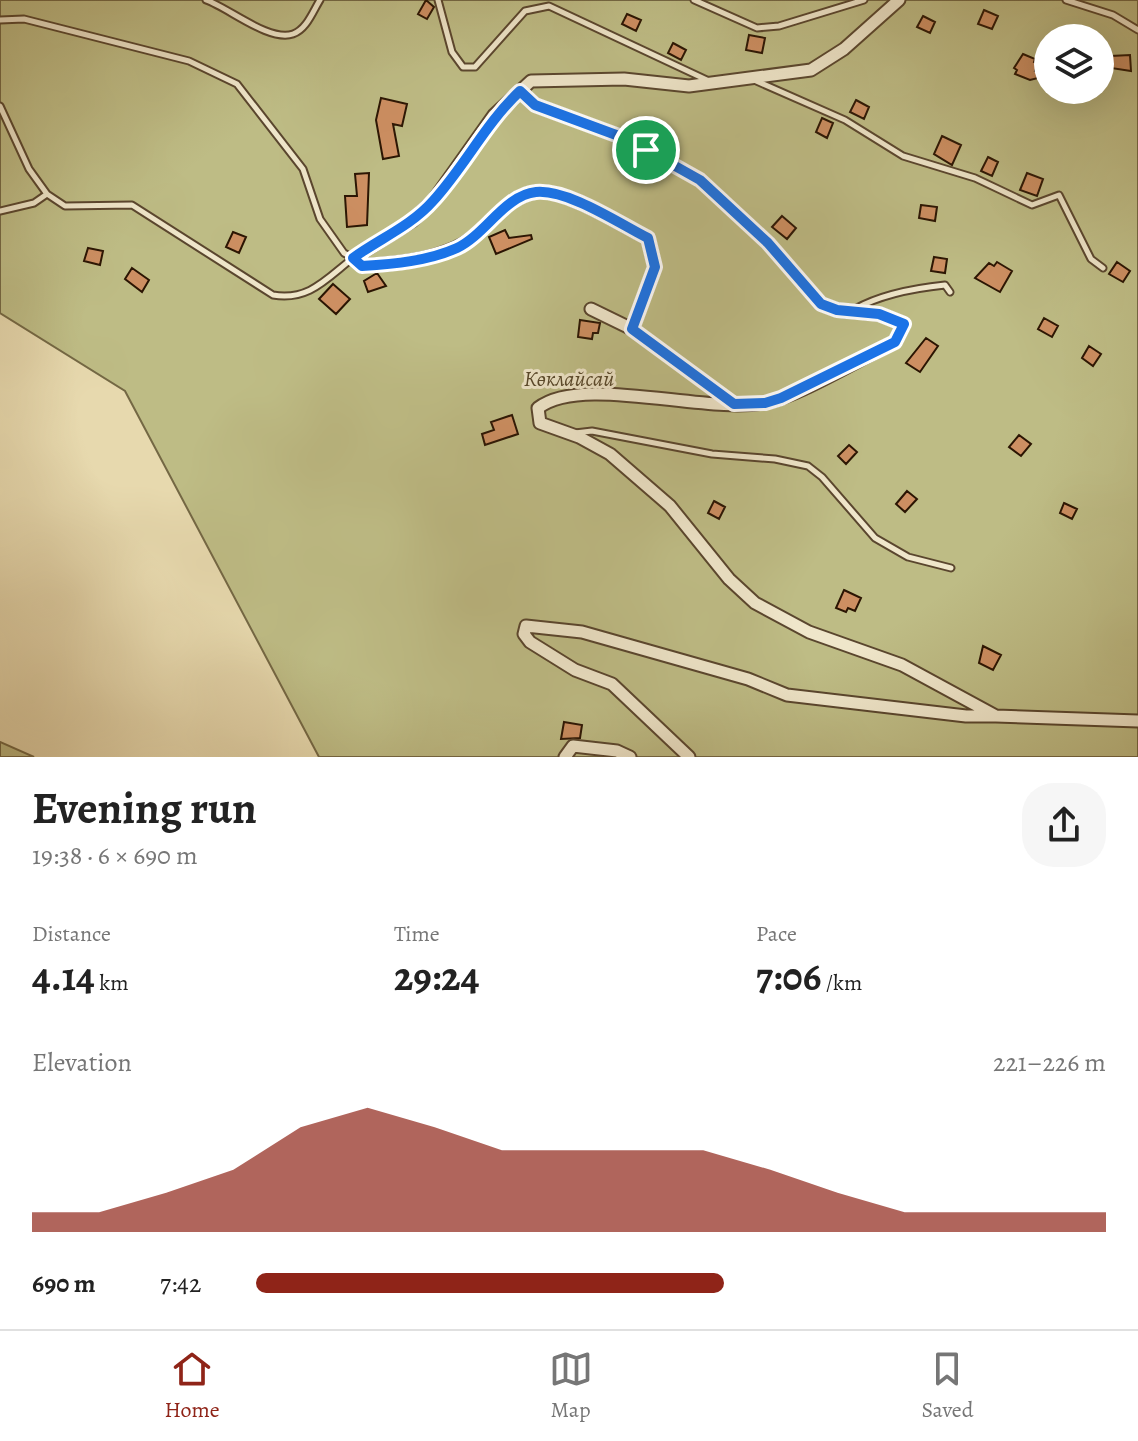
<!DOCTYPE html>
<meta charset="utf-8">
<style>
:root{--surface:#fff;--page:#f6f6f6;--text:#222;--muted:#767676;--line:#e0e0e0;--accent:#8f2418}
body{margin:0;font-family:Alegreya,serif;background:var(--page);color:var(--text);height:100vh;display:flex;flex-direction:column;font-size:30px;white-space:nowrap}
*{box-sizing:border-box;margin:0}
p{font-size:26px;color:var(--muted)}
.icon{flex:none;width:44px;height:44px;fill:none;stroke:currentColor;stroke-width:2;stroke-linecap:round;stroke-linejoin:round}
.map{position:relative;height:757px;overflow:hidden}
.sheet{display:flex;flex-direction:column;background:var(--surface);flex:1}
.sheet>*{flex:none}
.controls{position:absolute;left:1034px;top:24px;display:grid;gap:16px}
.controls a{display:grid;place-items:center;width:80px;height:80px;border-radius:50%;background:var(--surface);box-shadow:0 8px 32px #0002;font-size:40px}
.pin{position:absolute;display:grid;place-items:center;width:68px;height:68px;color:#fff;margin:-34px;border:4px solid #fff;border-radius:50%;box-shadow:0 2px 8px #0007}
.round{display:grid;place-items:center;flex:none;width:84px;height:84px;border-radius:32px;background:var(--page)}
.headline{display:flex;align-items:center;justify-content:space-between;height:136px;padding:0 32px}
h1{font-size:44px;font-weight:700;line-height:60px}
.figures{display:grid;grid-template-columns:repeat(3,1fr);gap:12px;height:136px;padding:8px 32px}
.figures div{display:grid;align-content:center}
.figures b{font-size:40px;font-weight:700}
.figures small{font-size:22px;font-weight:400}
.figures p{font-size:22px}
.chart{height:224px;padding:16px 32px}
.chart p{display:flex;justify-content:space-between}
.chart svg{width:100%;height:144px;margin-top:8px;fill:var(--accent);opacity:.7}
ul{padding:0 32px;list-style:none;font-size:26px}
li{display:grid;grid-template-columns:128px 96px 1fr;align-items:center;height:60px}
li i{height:20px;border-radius:10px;background:var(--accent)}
.tabs{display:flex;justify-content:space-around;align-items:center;height:112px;border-top:2px solid var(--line);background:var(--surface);font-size:22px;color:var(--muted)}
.tabs a{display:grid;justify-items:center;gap:4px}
.tabs .selected{color:var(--accent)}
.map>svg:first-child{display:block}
.green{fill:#bebc85;stroke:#746844;stroke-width:2;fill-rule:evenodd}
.building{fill:#cd8f62;stroke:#2b1503;stroke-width:2}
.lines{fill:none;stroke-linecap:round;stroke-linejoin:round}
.lane-casing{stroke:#5a462e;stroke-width:9}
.street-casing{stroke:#5a462e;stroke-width:15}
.lane{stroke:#efe6ca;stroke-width:5}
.street{stroke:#efe6ca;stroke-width:11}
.route-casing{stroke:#fff;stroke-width:16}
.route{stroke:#1a73e8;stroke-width:10}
.labels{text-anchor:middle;stroke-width:6;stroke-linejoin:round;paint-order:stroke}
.park-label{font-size:22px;font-style:italic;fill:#57472a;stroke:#efe6ca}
</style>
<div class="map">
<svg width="1138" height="757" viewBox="0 0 1138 757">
<rect width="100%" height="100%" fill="#e7d9ae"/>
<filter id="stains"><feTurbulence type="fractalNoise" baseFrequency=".0025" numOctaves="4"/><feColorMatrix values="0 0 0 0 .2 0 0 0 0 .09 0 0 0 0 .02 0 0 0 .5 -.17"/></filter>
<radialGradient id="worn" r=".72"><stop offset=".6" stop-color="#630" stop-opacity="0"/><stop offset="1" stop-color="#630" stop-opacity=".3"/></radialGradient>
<path class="green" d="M0,0h1138v757h-819l-194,-366 -125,-78zM1048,38h52v52h-52z
M0,742l34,15h-34z"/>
<path class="building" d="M426,0l8,7 -7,12 -9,-5z
M984,10l14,6 -6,13 -14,-5z
M627,14l14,6 -5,11 -14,-7z
M923,16l12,6 -5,11 -13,-6z
M749,35l16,3 -3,15 -16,-3z
M673,43l13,7 -5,10 -13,-7z
M1023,54l12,5 -1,3 4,2 -3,7 11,5 -16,4 -15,-6 2,-4 -3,-2z
M1130,55l1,16 -20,-3v-12z
M381,98l26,6 -5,22 -9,-2 6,32 -16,3 -7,-39z
M856,100l13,7 -5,12 -14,-7z
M822,118l11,5 -6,15 -11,-6z
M942,136l19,9 -9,20 -18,-11z
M988,157l10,5 -6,14 -11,-5z
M369,173l-2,52 -20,2 -2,-31h12l-2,-22z
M1027,173l16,6 -6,17 -17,-6z
M921,205l16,2 -2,14 -16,-3z
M782,216l14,12 -9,11 -15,-12z
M505,230l4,8 22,-3 1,4 -36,15 -7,-17z
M233,232l13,5 -7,16 -13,-6z
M88,248l15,3 -3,14 -16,-4z
M934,257l13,2 -2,14 -14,-2z
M997,262l15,9 -12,21 -25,-14 14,-15 5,3z
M1117,262l13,9 -7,11 -14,-8z
M132,268l17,12 -7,12 -17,-13z
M377,273l9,13 -18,6 -4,-11z
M333,284l17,15 -14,15 -17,-15z
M1044,318l14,8 -6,11 -14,-8z
M580,320l20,3 -2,10h-5l-1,6 -14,-2z
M926,338l12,8 -18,26 -14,-9z
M1089,346l12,8 -8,12 -11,-8z
M512,415l6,19 -33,11 -3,-11 12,-4 -3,-8z
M1019,435l12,9 -10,12 -12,-9z
M849,445l8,7 -11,12 -8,-8z
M907,491l10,8 -12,13 -9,-8z
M714,501l11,6 -6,12 -11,-6z
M1064,503l13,6 -5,10 -12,-6z
M844,590l17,8 -6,13 -7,-3 -2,4 -10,-4z
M983,646l18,9 -8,15 -14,-7z
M564,722l18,3 -2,13 -19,1z"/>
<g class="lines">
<defs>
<path id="lane" d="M206,0c23,8 63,42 87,34 14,-5 20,-23 27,-34
M438,0l14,52 11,15h12l50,-56 24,-5 160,75
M694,0l63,28 22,-2 85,-26
M1066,0l47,15 25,15
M0,20l24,-1 165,42 48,23 66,85 17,50 24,34 9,5c-27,21 -44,43 -80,37l-141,-90 -67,1 -18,-12 -18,-25 -29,-63
M754,80l91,40 58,36 72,22 57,27 27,-10 32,64 12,9
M0,211l34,-8 13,-9
M855,309c25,-14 61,-21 90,-24l5,7
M575,433l17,-2 120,23 63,5 33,7 14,11 53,61 33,19 43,11"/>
<path id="street" d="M520,91l15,14 92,34 73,41 68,63 53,61 16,6 42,4 25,10 -9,18c-34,16 -94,53 -127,60 -58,14 -185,-29 -230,6l2,15 39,14 31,17 60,52 59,73 26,24 54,29 93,33 94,51 142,5
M591,309l41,20 102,75
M632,329l23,-62 -7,-29c-29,-14 -80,-49 -112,-46 -31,3 -51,43 -79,55 -30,14 -63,17 -95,19l-9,-8 59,-37 21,-20 61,-86 37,-34 93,-2 65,7 122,-16 33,-21 55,-49
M565,757l8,-11 44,5 13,6
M689,757l-77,-73 -37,-14 -45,-28 -6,-8 2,-8 56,6 166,47 39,16 179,21h29"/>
</defs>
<use href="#lane" class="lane-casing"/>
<use href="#street" class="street-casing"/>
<use href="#lane" class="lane"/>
<use href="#street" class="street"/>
</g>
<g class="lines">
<defs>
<path id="route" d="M520,91l15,14 92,34 73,41 68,63 53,61 16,6 42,4 25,10 -9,18 -114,56 -16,5 -31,1 -102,-75 23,-62 -7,-29c-28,-14 -80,-49 -112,-46 -31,3 -51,43 -79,56 -29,13 -63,16 -95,18l-9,-8c26,-19 58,-32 80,-57 32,-35 52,-77 87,-110z"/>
</defs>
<use href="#route" class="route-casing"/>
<use href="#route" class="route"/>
</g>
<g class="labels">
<g class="park-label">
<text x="569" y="386">Көклайсай</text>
</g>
</g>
<rect width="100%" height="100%" filter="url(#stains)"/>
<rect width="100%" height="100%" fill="url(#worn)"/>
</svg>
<div class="controls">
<a><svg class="icon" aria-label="layers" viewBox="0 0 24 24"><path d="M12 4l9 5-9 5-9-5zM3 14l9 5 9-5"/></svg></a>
</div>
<div class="pin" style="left:646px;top:150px;background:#1e9e55"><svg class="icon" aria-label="arrive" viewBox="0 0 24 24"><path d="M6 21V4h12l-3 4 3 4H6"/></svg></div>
</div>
<section class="sheet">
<div class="headline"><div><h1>Evening run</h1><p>19:38 · 6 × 690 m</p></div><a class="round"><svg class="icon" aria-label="share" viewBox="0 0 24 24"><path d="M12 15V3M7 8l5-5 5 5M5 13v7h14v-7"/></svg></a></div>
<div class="figures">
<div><p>Distance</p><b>4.14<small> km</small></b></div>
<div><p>Time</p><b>29:24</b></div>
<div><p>Pace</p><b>7:06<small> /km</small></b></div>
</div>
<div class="chart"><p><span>Elevation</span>221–226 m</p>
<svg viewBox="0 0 160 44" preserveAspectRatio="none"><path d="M0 44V38L10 38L20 32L30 25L40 12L50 6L60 12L70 19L80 19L90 19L100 19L110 25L120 32L130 38L140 38L150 38L160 38V44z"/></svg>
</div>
<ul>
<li><b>690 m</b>7:42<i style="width:55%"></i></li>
</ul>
</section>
<nav class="tabs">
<a class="selected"><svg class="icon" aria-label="home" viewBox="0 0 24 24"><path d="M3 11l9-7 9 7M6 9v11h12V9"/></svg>Home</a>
<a><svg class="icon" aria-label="map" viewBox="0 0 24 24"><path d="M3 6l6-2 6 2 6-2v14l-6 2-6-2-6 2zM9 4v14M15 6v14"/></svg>Map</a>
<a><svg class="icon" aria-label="saved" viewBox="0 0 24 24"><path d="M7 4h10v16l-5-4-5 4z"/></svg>Saved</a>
</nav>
